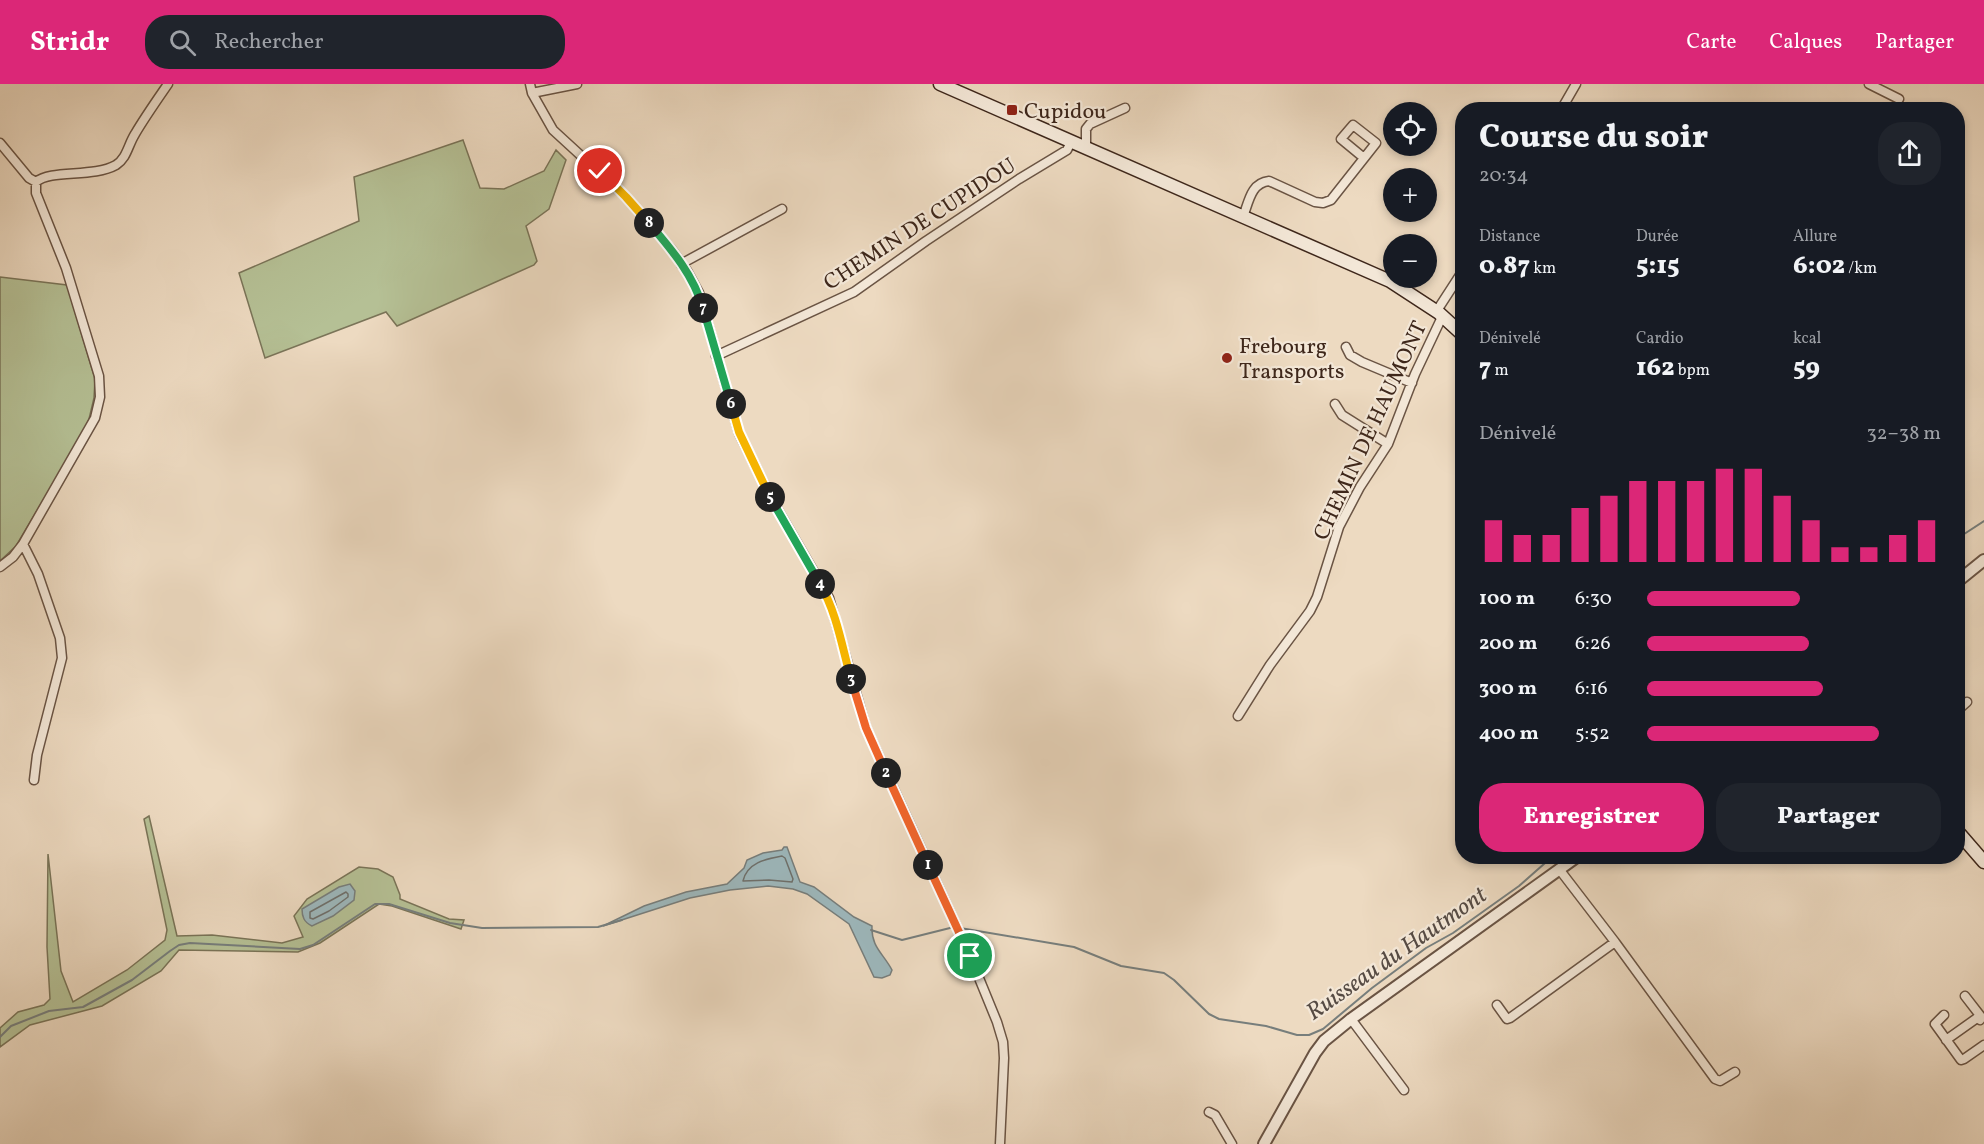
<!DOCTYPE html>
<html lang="fr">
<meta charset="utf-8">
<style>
:root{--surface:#171b24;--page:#20242c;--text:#f1f3f6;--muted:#9ea1a6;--accent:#db2777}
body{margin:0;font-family:Vollkorn,serif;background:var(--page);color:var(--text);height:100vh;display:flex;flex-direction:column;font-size:22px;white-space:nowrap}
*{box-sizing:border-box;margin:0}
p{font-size:20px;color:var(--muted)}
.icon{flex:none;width:33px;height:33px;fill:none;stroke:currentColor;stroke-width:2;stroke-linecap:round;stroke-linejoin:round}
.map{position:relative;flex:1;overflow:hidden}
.side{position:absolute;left:1455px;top:18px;width:510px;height:762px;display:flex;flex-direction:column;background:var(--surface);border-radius:24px;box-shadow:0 3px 9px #0003}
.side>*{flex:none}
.buttons{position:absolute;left:1383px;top:18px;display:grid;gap:12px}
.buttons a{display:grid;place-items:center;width:54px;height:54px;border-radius:50%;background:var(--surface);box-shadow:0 3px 9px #0003;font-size:30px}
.pin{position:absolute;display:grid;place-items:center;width:51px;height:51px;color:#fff;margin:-26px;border:3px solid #fff;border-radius:50%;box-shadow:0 2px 6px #0007}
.km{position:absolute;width:30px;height:30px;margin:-15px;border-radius:50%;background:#222;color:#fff;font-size:16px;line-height:30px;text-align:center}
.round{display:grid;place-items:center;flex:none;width:63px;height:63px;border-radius:24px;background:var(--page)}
.headline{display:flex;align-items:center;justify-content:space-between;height:102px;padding:0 24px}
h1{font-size:33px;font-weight:800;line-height:45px}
.stats{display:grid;grid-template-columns:repeat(3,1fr);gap:9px;height:102px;padding:6px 24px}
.stats div{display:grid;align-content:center}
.stats b{font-size:26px;font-weight:800}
.stats small{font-size:16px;font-weight:400}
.stats p{font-size:16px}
.chart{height:168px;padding:12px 24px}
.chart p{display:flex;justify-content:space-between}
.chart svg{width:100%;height:108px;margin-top:6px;stroke:var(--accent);stroke-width:6}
.action{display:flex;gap:12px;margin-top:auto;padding:12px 24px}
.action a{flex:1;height:69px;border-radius:24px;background:var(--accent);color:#fff;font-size:24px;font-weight:800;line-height:69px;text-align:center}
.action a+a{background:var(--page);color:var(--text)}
ul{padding:0 24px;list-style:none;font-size:20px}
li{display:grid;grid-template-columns:96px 72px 1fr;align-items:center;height:45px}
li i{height:15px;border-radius:8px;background:var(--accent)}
header{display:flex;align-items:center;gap:36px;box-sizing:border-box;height:84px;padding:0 30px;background:var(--accent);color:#fff}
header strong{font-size:28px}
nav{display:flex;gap:33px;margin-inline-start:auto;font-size:21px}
.search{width:420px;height:54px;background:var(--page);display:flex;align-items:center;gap:15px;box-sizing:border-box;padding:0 21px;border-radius:24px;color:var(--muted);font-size:22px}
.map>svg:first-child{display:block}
.green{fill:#b5c095;stroke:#7a7458;stroke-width:1.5}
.water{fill:#9db8bd;stroke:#777e7c;stroke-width:1.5}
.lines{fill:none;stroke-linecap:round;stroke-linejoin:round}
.shore{stroke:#6e706c;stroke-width:1.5}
.stream{stroke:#777e7c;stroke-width:2}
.minor-casing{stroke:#6a5444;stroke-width:11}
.tertiary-casing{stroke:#6a5444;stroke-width:14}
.secondary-casing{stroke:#3e271b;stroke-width:15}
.minor{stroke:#f3e7d7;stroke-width:8}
.tertiary{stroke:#f3e7d7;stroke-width:10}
.secondary{stroke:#f3e7d7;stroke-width:12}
.split-1-casing{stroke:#fff;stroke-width:12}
.split-2-casing{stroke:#fff;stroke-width:12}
.split-3-casing{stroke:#fff;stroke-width:12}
.split-4-casing{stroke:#fff;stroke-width:12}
.split-5-casing{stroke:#fff;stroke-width:12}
.split-6-casing{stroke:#fff;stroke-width:12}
.split-7-casing{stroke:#fff;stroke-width:12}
.split-8-casing{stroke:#fff;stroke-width:12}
.split-9-casing{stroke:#fff;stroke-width:12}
.split-1{stroke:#f0652b;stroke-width:8}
.split-2{stroke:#f0652b;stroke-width:8}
.split-3{stroke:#f0652b;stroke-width:8}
.split-4{stroke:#f5b400;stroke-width:8}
.split-5{stroke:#22a559;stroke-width:8}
.split-6{stroke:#f5b400;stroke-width:8}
.split-7{stroke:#22a559;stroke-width:8}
.split-8{stroke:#22a559;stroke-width:8}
.split-9{stroke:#f5b400;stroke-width:8}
.poi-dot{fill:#8f2418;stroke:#f3e7d7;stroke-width:2}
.labels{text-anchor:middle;stroke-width:4.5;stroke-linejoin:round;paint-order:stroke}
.poi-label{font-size:22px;fill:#3e271b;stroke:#f3e7d7;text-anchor:start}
.street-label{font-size:22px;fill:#3e271b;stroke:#f3e7d7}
.water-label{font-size:24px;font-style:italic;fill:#564b44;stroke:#f3e7d7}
</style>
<header>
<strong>Stridr</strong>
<div class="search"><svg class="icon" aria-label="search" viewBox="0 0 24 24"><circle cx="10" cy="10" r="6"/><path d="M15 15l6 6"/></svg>Rechercher</div>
<nav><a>Carte</a><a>Calques</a><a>Partager</a></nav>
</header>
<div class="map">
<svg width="1984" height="1060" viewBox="0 0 1984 1060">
<rect width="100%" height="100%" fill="#eddac1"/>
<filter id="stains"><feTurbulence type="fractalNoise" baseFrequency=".00333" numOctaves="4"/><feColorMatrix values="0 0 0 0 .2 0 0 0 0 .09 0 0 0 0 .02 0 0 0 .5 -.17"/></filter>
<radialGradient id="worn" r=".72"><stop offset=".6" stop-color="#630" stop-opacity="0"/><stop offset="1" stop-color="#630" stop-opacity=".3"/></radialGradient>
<path class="green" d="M463,56l17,48 24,1 40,-18 12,-21 10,10 -17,49 -23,17 11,35 -3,4 -137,61 -11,-14 -121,46 -26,-85 120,-52 -5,-44z
M0,193l67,8 28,94 -1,19 -5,21 -6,14 -67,113 -16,15z
M149,732l28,120 35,-1 70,8 21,-6 -9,-21 13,-17 52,-32 19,2 15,8 7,18v4l49,20 15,1 -3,9 -69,-23 -13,-2 -59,39 -22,9 -119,-2 -18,21 -59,35 -72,19 -30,22v-19l18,-16 26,-7 6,-6 -3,-52 1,-93 13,117 12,31 54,-32 38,-30 2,-10 -23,-111z"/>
<path class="water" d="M784,763h3l13,35 14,5 40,30 18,9c-1,21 11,27 20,44l-2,5 -8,3 -8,-1 -25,-53 -42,-30 -14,-5 -25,-3 -38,4 -40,8 -87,28 41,-20 42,-14 41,-8 17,-16 3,-8 16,-7 19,-3z
M350,800l5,7 -1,9 -21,16 -21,10c-8,-4 -10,-9 -10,-17l37,-22z"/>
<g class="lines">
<path class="shore" d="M782,772l3,2 8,21 -1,3 -23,-2 -26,1c4,-18 22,-22 39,-25z
M346,808l2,2v3l-19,14 -16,8 -3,-1v-6z"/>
<path class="stream" d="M1958,454l26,-17
M960,844l114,19 47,19 43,7 10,7 35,34 10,5 47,7 31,9h12l14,-6 49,-41 54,-40 27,-15 66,-47 34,-30
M871,846l31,10 52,-13
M0,953l11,-11 38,-15 34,-4 49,-27 38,-29 9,-6 11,-2 110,6 13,-4 62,-41h14l61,19 32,5 116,-1 24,-7"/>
<defs>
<path id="minor" d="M530,0l2,9 21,37 73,67 46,53 15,21 12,22 40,140 32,65 58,100 37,130 104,228 27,66 6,20 1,16 -4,86
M1869,0l30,15
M532,9l45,-9
M1561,26l15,-26
M0,59l29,35 7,4
M1086,65v-20l4,-5 35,-16
M1243,133c6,-16 8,-34 26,-36l46,21 8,1 8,-3 45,-57 -23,-18 -12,14 23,19
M681,180l101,-55
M1346,263l4,8 12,7 50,21
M716,272l138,-64 72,-51 93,-62 48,-29 4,-8
M1335,320l7,11 46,29
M23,460l15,30 22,64 2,20 -25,97 -3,25
M0,483l13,-10 10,-13 72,-126 5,-21 -1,-21 -33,-108 -30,-75v-11c15,-13 57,-4 80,-17 11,-7 12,-20 19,-31 10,-17 22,-34 33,-50
M1958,626l9,-8
M1238,632l32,-51 40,-54 7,-14 22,-70 21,-40 28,-43 27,-70 26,-55 -3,-10 24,-37
M1559,785l56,73 100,137 5,2 15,-9
M1965,912l17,22
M1497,921l10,14 3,-1 105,-76
M1944,931l-9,9 26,36 3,-1 20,-14
M1351,935l53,71
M1946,956l31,-22 3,2
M1209,1028l6,3 17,29"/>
<path id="tertiary" d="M1958,497l26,-21
M1264,1060l51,-91 9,-12 27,-22 227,-163"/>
<path id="secondary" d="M940,0l450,197 49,32 23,21
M1958,748l26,30"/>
</defs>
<use href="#minor" class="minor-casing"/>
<use href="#tertiary" class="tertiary-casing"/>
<use href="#secondary" class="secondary-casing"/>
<use href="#minor" class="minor"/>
<use href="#tertiary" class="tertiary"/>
<use href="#secondary" class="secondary"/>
</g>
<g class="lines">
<defs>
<path id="split-1" d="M928,781l42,91"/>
<path id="split-2" d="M886,689l42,92"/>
<path id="split-3" d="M851,595l15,49 20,45"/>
<path id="split-4" d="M820,500c17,29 22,63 31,95"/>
<path id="split-5" d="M770,413l50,87"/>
<path id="split-6" d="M731,320l8,28 31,65"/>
<path id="split-7" d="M703,224l28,96"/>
<path id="split-8" d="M649,139c22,26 44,51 54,85"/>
<path id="split-9" d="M600,87l26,26 23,26"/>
</defs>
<use href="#split-1" class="split-1-casing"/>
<use href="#split-2" class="split-2-casing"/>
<use href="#split-3" class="split-3-casing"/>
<use href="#split-4" class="split-4-casing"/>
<use href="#split-5" class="split-5-casing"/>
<use href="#split-6" class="split-6-casing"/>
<use href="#split-7" class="split-7-casing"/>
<use href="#split-8" class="split-8-casing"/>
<use href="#split-9" class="split-9-casing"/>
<use href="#split-1" class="split-1"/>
<use href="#split-2" class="split-2"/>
<use href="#split-3" class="split-3"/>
<use href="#split-4" class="split-4"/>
<use href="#split-5" class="split-5"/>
<use href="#split-6" class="split-6"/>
<use href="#split-7" class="split-7"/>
<use href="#split-8" class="split-8"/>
<use href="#split-9" class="split-9"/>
</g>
<g class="poi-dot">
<rect x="1006" y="20" width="12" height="12" rx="3"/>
<circle cx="1227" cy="274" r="6"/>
</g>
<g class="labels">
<g class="poi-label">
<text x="1024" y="34">Cupidou</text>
<text x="1239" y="269">Frebourg<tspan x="1239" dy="25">Transports</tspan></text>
</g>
<g class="street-label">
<text transform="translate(919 139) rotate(-33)" y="8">CHEMIN DE CUPIDOU</text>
<text transform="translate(1369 346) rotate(-65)" y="8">CHEMIN DE HAUMONT</text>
</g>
<g class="water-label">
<text transform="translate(1396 869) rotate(-35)" y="8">Ruisseau du Hautmont</text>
</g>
</g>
<rect width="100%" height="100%" filter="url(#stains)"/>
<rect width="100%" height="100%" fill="url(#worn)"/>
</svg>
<div class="buttons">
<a><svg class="icon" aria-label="locate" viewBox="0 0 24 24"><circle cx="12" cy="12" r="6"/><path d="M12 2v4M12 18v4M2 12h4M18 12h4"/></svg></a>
<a>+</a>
<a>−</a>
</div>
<div class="pin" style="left:970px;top:872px;background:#1e9e55"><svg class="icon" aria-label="arrive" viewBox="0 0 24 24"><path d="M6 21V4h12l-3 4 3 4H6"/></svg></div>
<div class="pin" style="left:600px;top:87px;background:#d93025"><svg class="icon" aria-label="check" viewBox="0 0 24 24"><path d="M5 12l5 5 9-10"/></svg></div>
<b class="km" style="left:928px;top:781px">1</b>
<b class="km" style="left:886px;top:689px">2</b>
<b class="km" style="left:851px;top:595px">3</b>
<b class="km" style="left:820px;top:500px">4</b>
<b class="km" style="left:770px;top:413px">5</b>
<b class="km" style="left:731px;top:320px">6</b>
<b class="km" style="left:703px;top:224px">7</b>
<b class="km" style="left:649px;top:139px">8</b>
<section class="side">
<div class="headline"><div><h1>Course du soir</h1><p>20:34</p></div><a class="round"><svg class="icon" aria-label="share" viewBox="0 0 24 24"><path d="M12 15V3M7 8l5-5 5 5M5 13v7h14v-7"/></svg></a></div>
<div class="stats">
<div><p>Distance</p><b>0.87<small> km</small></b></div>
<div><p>Durée</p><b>5:15</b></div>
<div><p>Allure</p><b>6:02<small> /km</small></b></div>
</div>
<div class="stats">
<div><p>Dénivelé</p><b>7<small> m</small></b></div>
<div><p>Cardio</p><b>162<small> bpm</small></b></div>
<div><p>kcal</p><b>59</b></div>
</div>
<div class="chart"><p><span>Dénivelé</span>32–38 m</p>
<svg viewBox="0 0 160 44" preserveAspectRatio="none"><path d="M5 44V27M15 44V33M25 44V33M35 44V22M45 44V17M55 44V11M65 44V11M75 44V11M85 44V6M95 44V6M105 44V17M115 44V27M125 44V38M135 44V38M145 44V33M155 44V27"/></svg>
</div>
<ul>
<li><b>100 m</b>6:30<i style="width:52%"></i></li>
<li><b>200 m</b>6:26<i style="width:55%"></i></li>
<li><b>300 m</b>6:16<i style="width:60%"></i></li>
<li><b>400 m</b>5:52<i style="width:79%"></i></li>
</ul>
<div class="action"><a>Enregistrer</a><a>Partager</a></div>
</section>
</div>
